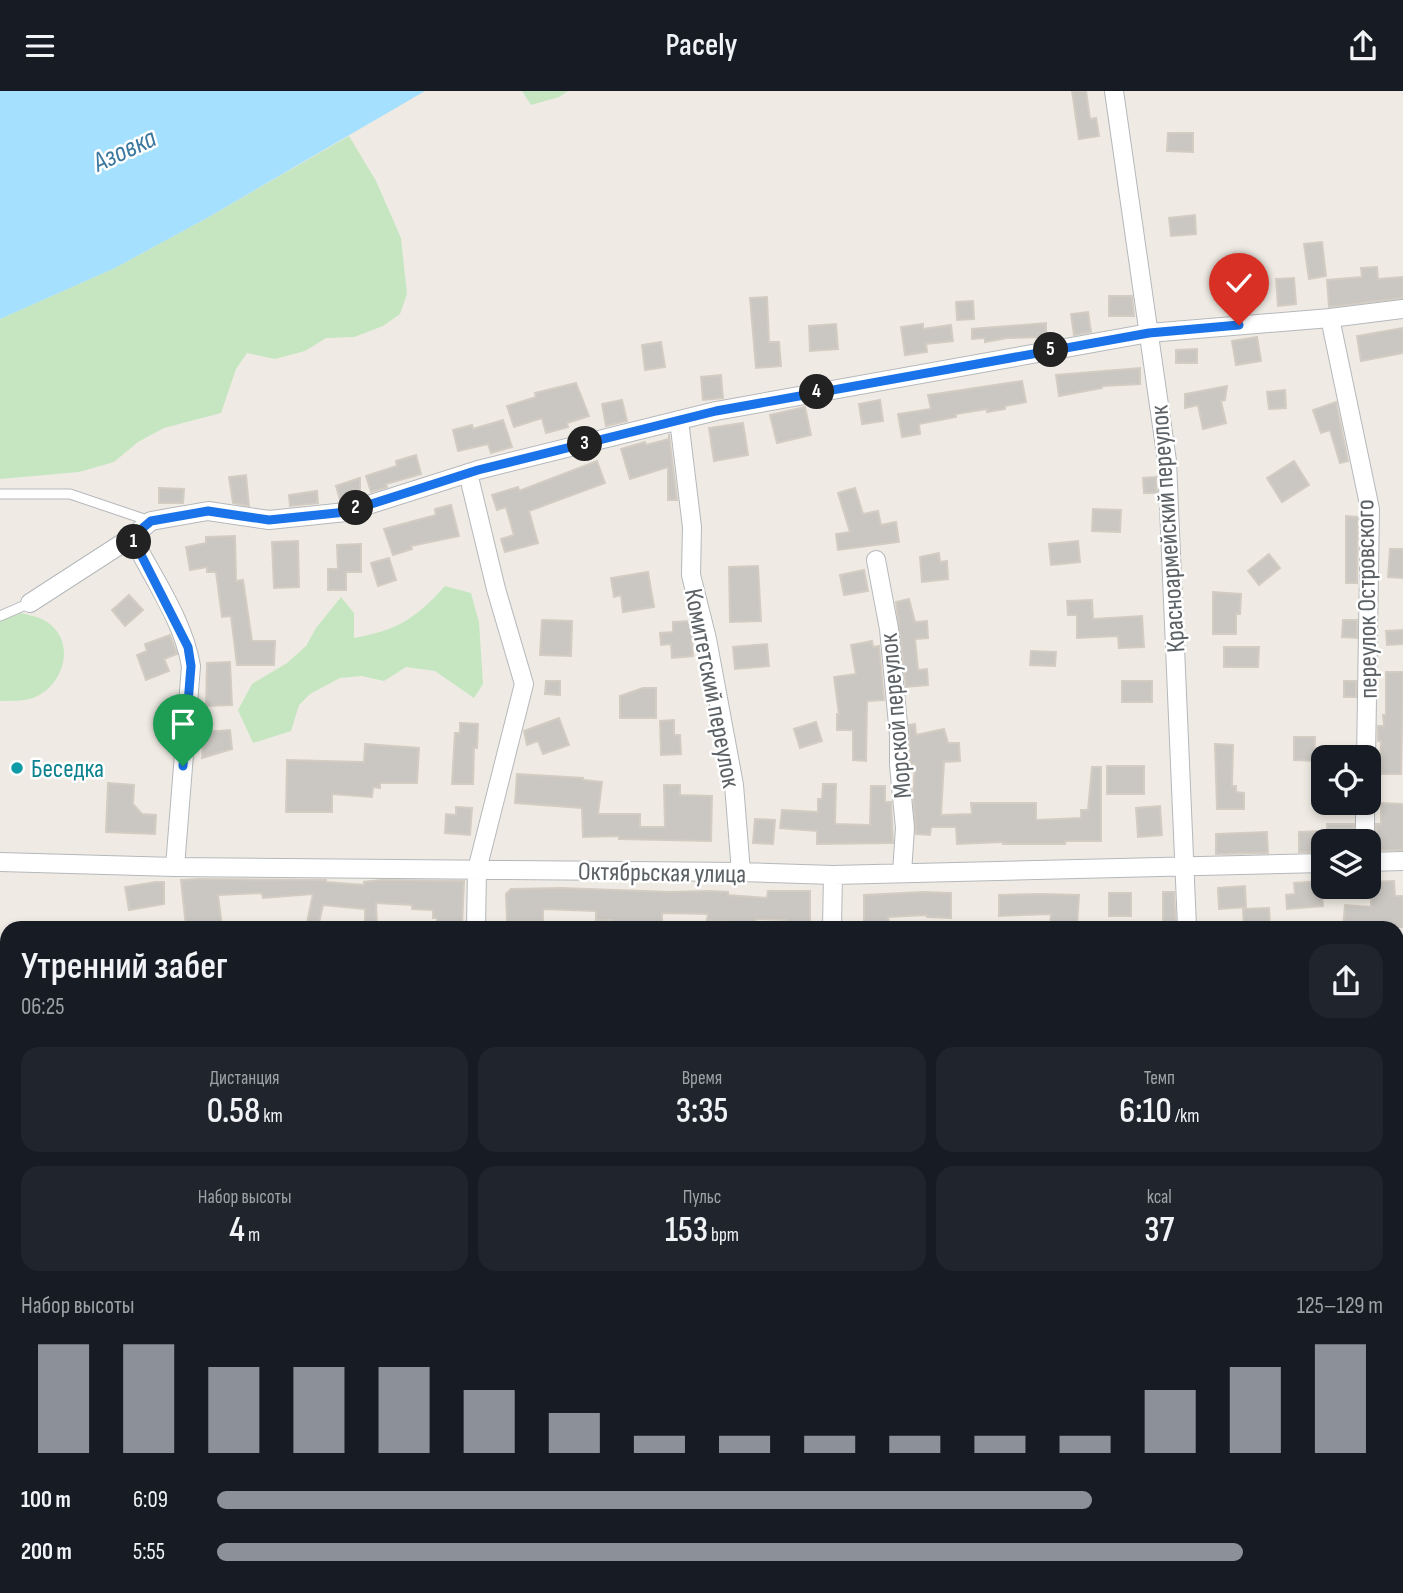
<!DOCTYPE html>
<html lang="ru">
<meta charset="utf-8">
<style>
:root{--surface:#171b24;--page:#20242c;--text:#f1f3f6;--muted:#9ea1a6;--accent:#8c9099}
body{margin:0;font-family:"Sofia Sans Condensed",sans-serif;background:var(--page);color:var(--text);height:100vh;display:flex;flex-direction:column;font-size:26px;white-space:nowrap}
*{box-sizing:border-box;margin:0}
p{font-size:23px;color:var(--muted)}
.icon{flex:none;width:38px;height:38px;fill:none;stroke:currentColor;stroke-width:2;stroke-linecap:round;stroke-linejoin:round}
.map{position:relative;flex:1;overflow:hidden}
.details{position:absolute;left:0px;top:830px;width:1404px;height:674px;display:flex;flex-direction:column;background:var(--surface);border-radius:21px 21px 0 0;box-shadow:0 4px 10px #0003}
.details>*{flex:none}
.fabs{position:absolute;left:1311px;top:654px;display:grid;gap:14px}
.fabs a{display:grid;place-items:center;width:70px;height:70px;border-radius:14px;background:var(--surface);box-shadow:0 4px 10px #0003;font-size:35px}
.pin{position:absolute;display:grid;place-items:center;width:60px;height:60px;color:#fff;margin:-72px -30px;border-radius:50% 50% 50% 0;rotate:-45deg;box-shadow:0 0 7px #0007}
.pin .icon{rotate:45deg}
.km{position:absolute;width:35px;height:35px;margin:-18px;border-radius:50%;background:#222;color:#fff;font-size:19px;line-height:35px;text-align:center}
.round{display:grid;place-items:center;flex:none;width:74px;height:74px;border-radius:21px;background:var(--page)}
.headline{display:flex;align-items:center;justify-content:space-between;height:119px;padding:0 21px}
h1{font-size:38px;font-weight:600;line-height:52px}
.metrics{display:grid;grid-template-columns:repeat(3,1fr);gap:10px;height:119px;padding:7px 21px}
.metrics div{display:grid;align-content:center;border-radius:18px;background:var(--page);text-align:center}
.metrics b{font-size:35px;font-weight:600}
.metrics small{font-size:19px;font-weight:400}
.metrics p{font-size:19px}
.chart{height:196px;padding:14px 21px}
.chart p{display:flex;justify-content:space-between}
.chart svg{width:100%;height:126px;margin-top:7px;stroke:var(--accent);stroke-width:6}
ul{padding:0 21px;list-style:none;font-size:23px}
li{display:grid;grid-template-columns:112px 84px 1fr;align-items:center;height:52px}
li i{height:18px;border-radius:9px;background:var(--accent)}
header{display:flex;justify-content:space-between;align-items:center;height:91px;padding:0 21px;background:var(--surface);font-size:32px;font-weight:600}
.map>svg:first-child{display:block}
.green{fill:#c5e6c1}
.water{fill:#a5e1fe}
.building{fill:#cac6c1;stroke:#d3ccc3;stroke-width:2}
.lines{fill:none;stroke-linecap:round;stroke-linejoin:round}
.lane-casing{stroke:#b5b8bb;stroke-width:11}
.street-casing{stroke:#b5b8bb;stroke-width:20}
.secondary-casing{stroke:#b3b8bc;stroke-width:29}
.lane{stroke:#fff;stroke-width:9}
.street{stroke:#fff;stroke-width:18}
.secondary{stroke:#fff;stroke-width:26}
.route-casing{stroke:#fff;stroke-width:14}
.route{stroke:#1a73e8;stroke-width:9}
.culture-dot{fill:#0f9aa8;stroke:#fff;stroke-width:2.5}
.labels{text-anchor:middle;stroke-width:5;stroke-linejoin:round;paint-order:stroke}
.street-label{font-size:26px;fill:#5c6165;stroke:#fff}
.culture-label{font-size:26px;fill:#0d838f;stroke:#fff;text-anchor:start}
.water-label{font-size:28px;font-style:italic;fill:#3b779f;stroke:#fff}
</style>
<header><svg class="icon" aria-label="menu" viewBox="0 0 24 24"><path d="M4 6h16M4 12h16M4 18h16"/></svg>Pacely<svg class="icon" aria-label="share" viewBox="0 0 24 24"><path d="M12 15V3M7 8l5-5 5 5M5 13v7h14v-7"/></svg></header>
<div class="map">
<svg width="1403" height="1502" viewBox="0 0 1403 1502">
<rect width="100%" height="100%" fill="#efebe4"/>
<path class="green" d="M522,0h46l-9,6 -28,8z
M349,45l27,45 25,57 6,56 -7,20 -17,12 -29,11 -28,1 -21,13 -30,8 -28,-6 -11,16 -15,44 -57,15 -26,14 -24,20 -35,10 -79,7v-160l115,-51 92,-50z
M445,495l26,7 8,29 4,62 -9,14 -39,-27 -29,-4 -22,14 -22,-5 -22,2 -30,16 -11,11 -8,26 -38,12 -15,-33 14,-26 35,-21 19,-17 10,-18 25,-31 13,16v25c44,-8 61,-19 91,-52z
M21,522c8,2 19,4 26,9 30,20 17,64 -14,76 -9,3 -23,3 -33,3v-81z
M0,1105h7v391h35v6h-41z"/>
<path class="water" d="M0,0h425l-218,127 -92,50 -115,51z"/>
<path class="building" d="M1072,0h14l4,28 6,-1 3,18 -20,3z
M1168,42h25v19l-26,-1z
M1195,124l1,19 -25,2 -2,-18z
M1322,151l4,34 -17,3 -5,-35z
M1377,176l1,12 25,-2v21l-74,9 -2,-27 35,-3 -1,-9z
M1294,187l2,26 -18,2 -2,-27z
M1252,195l4,20 -26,5 -4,-21z
M1109,205h23l2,20h-25z
M767,206l2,45h10l2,24 -25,2 -6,-70z
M973,210l1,18 -17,1 -1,-18z
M1088,221l3,20 -17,3 -3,-21z
M1046,232v14l-39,1 -22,4v-4l-13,1v-10z
M836,233l2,25 -28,2 -1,-25z
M923,233v5l28,-4 2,16 -27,3 1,8 -22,3 -4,-28z
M1403,237v25l-42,8 -4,-25z
M1257,246l4,24 -25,4 -4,-24z
M661,251l4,25 -20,3 -3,-25z
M1197,258v14h-21v-13z
M1140,277v16l-38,2v2l-43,8 -3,-21z
M721,284l2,23 -20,2 -2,-23z
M1022,290l4,21 -21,4v3l-18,3v-3l-31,5v3l-37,7 1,10 -18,3 -4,-23 33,-5 -3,-14z
M576,292l13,33 -22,7 1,4 -22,6 -4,-15 -28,9 -7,-21 29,-9 -1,-4z
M1227,295l-2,14 -4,1 5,22 -23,6 -5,-24 -13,3v-14z
M1285,299l1,18 -17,1 -2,-17z
M622,309l5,21 -21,5 -4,-22z
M880,309l3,21 -21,3 -3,-20z
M1336,311l12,59 -8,2 -10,-33 -9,3 -8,-23z
M805,316l6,28 -34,8 -7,-28z
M503,329l9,27 -21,6 -3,-9 -30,7 -5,-21 19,-5 1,4z
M743,332l5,32 -34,6 -5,-33z
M669,343l8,66h-9v-33l-38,12 -9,-30 24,-7 1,3 23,-6z
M416,364l5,19 -35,10 1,3 -16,5 -5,-16 31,-10 -1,-5z
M597,370l8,22 -76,28 9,32 -33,9 -4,-13 13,-4 -8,-28 -9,3 -5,-15 26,-8 1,4z
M1294,370l15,24 -27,17 -15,-24z
M246,384l3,31 -16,-3 -4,-26z
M1156,386l1,16h-13l-1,-15z
M360,387v18l-20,4 -4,-14z
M159,397l25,1 -1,14h-24z
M855,397l8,26 15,-3 3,14 15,-3 3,20 -61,8 -2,-16 14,-2 -12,-39z
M317,400l1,12 -28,3 -1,-11z
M451,414l8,31 -48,10 1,3 -19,6 -9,-26 52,-14 -1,-6z
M1093,418l28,1 -1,22 -28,-1z
M1346,425l12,1 -1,66h-11z
M235,445l1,45 7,-1 9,61h23l-1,24h-37l-6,-49 -9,1 -6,-45h-9v-5l-17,3 -4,-23 20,-4v-6z
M298,450l1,46 -25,1 -2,-46z
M1078,450l2,21 -29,3 -2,-21z
M361,453v28h-15v18h-18v-21h10l-1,-24z
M1390,458h13v29l-15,-1z
M939,462l1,9 7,-1 1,18 -26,3 -2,-25z
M1269,463l11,14 -21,17 -11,-14z
M389,467l7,22 -18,6 -7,-23z
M758,475l3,55 -31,1 -1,-55z
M864,479l4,21 -24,4 -4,-20z
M648,481l6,35 -31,5 -2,-17 -7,2 -3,-19z
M1213,501l28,2 -1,20h-4v20h-23z
M129,504l14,15 -18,16 -13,-16z
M909,508l6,23 12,-1 1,17 -13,1 3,31 9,-1 1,16 -22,2 -10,-85z
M1092,509l1,19 49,-3 2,31 -25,1 -1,-12 -41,2v-23h-9l-1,-14z
M542,529l30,1 -1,35 -31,-1z
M1343,529h14v18l-15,-1z
M691,530l2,35 -21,2 -1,-14 -10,1 -1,-12 13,-1v-10z
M1403,539v14l-16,1 -1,-14z
M170,544l7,19 -13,5 5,12 -23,9 -9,-25 10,-4 -2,-7z
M872,550l1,6 6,-1 5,54 -17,1 -1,60 -13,-1v-30h-16v-16h2l-5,-37 22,-3 -5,-29z
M767,553l2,22 -34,3 -2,-22z
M1224,556h35l-1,20h-34z
M1031,560l25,1 -1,14 -25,-1z
M230,571l2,43 -26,1 1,-43z
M1386,581h17l-2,102h-21l1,-33h-3v-15h6l-1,-11h3z
M546,590h14v14l-15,-1z
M1122,590h30v21h-30z
M1344,590h12v16h-12z
M643,597h13v30h-36v-22z
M559,627l10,27 -26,9 -5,-13 -11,4 -3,-14z
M674,629v15h6l1,19 -20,1 -1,-34z
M816,631l6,19 -22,7 -6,-19z
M460,632l18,1 -1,24h-3l-1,36h-21l3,-51h5z
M915,633l1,11 28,-6 4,14h11l1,18 -16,1 -3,53 31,-1 -1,-11h65v17l45,-2v-8h7l4,-43h9v74h-36v3h-62v-2l-46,2 -1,-17h-25l-1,8 -14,-1 -3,-39 2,-31h-5l-1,-39z
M230,639l2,19 -30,9 2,-26z
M1294,646h21l-1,24 -20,-1z
M365,653l54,4 -2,35h-37v5l-7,-1 -1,10 -40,-3v18h-46l1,-52 77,2z
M1215,653l18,1 -1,41h4v6l8,1v16h-27z
M1107,675h37v28h-37z
M517,683l66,4v2l19,2 -4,32h42v13h25l-1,-42h16v10l32,1 -1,45 -92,-2v-3l-36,1 -1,-29 -67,-5z
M108,692l26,2 -1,19 9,10 14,1 -1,19 -49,-2z
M823,693h13l-1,40 35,1 1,-39h14v16h6l2,41 -76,1v-13l-37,-3 2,-18 36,2v-13h4z
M1381,712l22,1v46h-22l-1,-8h-4v-18h5z
M1160,715l2,29 -24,2 -2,-29z
M456,716l16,1 -2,27 -25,-2 1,-19 10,1z
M755,728l20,1 -2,24 -20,-1z
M1327,733h27v18h-27z
M1323,740v18l-11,-1v4h-13v-20z
M1267,741l1,21 -52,1v-20z
M199,788l127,1v2l38,3v-3l17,-2 83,1 -2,46h-25v-9h-4v-8l-21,-1v-4l-36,-2 1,24h-12v-18l-42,-4 -5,22h-12l7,-33 -50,4 -1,-5 -44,2 4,32h-36l-5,-47z
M1321,790l2,25 -36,3 -1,-14 9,-1 -1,-11z
M1394,790l1,15h8v31h-60l2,-22 26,2v-25z
M156,791h8v22l-35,6 -4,-23z
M1245,795l1,21 -27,2 -1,-21z
M562,797l108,4 39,-1 19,1v3l39,3 1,-7h42v36h-24v-7l-30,-1 -1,8h-22v-5l-26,-2 1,-6 -46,-1v14h-49l-1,-7h-16v-9l-53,-2v12h-36l-1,-27 5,-5z
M924,801l27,1v25l-24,-1v-2l-39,2 1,6 -25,1v-29z
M1163,801h11l2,35h-13z
M1109,802h22v23h-22z
M1041,803l38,1 -2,31 -27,-1 1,-11 -52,2v-21z
M1269,817l1,18 -26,1 -1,-18z"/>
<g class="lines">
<defs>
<path id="lane" d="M0,403h70l80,27
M0,525l30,-13
M657,1496v6
M1008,1497h180"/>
<path id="street" d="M1114,0l53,370 20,466
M1330,227l40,191 -4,249
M679,329l13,107 -1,48 16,64 27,146 7,87
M468,382l28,116 28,95 -47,186 -1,57
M132,446c21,41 51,83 59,129l-16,201
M876,469l13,69 10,106v30l6,63 -3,45
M30,512l102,-66 19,-16 57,-10 61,9 77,-8 132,-42 238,-59 433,-78 181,-15 73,-9
M1365,751v-39
M0,771l175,5 566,5 92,3 490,-12
M1368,771l35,-1
M832,836l1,-52
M1396,1043h7
M1396,1184h7
M1396,1329h7
M456,1502l1,-6
M835,1502v-6"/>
<path id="secondary" d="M0,1022h7
M1192,1502v-6"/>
</defs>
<use href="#lane" class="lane-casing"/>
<use href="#street" class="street-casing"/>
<use href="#secondary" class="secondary-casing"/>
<use href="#lane" class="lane"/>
<use href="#street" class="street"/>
<use href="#secondary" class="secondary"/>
</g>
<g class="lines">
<defs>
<path id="route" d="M183,675l8,-100 -3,-19 -56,-110 19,-16 57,-10 61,9 77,-8 132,-42 238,-59 433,-78 90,-8"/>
</defs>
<use href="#route" class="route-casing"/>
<use href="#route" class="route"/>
</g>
<circle class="culture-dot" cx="17" cy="677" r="7"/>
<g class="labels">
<g class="street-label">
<text transform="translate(1167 438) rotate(-94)" y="9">Красноармейский переулок</text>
<text transform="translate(1366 508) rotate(-91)" y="9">переулок Островского</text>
<text transform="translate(713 597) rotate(79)" y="9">Комитетский переулок</text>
<text transform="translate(895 625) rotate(-95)" y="9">Морской переулок</text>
<text transform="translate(662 781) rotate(1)" y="9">Октябрьская улица</text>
</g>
<g class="culture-label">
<text x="31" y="686">Беседка</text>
</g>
<g class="water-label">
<text transform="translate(124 58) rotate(-25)" y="10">Азовка</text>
</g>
</g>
</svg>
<div class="fabs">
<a><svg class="icon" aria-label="locate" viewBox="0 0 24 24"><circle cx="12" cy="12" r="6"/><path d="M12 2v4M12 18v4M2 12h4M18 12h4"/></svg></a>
<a><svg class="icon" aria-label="layers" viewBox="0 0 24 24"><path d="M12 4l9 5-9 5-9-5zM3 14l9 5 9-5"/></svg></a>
</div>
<div class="pin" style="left:183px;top:675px;background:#1e9e55"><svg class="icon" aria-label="arrive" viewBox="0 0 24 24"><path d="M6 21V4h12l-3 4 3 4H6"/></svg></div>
<div class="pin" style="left:1239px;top:234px;background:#d93025"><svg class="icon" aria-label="check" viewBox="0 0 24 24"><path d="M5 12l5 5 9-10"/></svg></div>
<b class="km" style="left:134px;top:451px">1</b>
<b class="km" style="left:356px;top:417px">2</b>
<b class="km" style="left:585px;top:353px">3</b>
<b class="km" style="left:817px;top:301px">4</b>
<b class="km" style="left:1051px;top:259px">5</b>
<section class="details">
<div class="headline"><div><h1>Утренний забег</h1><p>06:25</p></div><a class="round"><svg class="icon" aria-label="share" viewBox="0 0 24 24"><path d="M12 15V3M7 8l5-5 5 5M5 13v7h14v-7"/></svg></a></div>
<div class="metrics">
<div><p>Дистанция</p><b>0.58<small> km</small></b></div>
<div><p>Время</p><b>3:35</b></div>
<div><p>Темп</p><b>6:10<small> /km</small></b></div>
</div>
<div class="metrics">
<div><p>Набор высоты</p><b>4<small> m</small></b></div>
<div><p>Пульс</p><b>153<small> bpm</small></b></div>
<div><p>kcal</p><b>37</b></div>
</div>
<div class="chart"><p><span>Набор высоты</span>125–129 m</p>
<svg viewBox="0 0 160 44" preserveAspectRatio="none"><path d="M5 44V6M15 44V6M25 44V14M35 44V14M45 44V14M55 44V22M65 44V30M75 44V38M85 44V38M95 44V38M105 44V38M115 44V38M125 44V38M135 44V22M145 44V14M155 44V6"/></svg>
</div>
<ul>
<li><b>100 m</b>6:09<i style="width:75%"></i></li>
<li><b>200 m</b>5:55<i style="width:88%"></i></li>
</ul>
</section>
</div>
